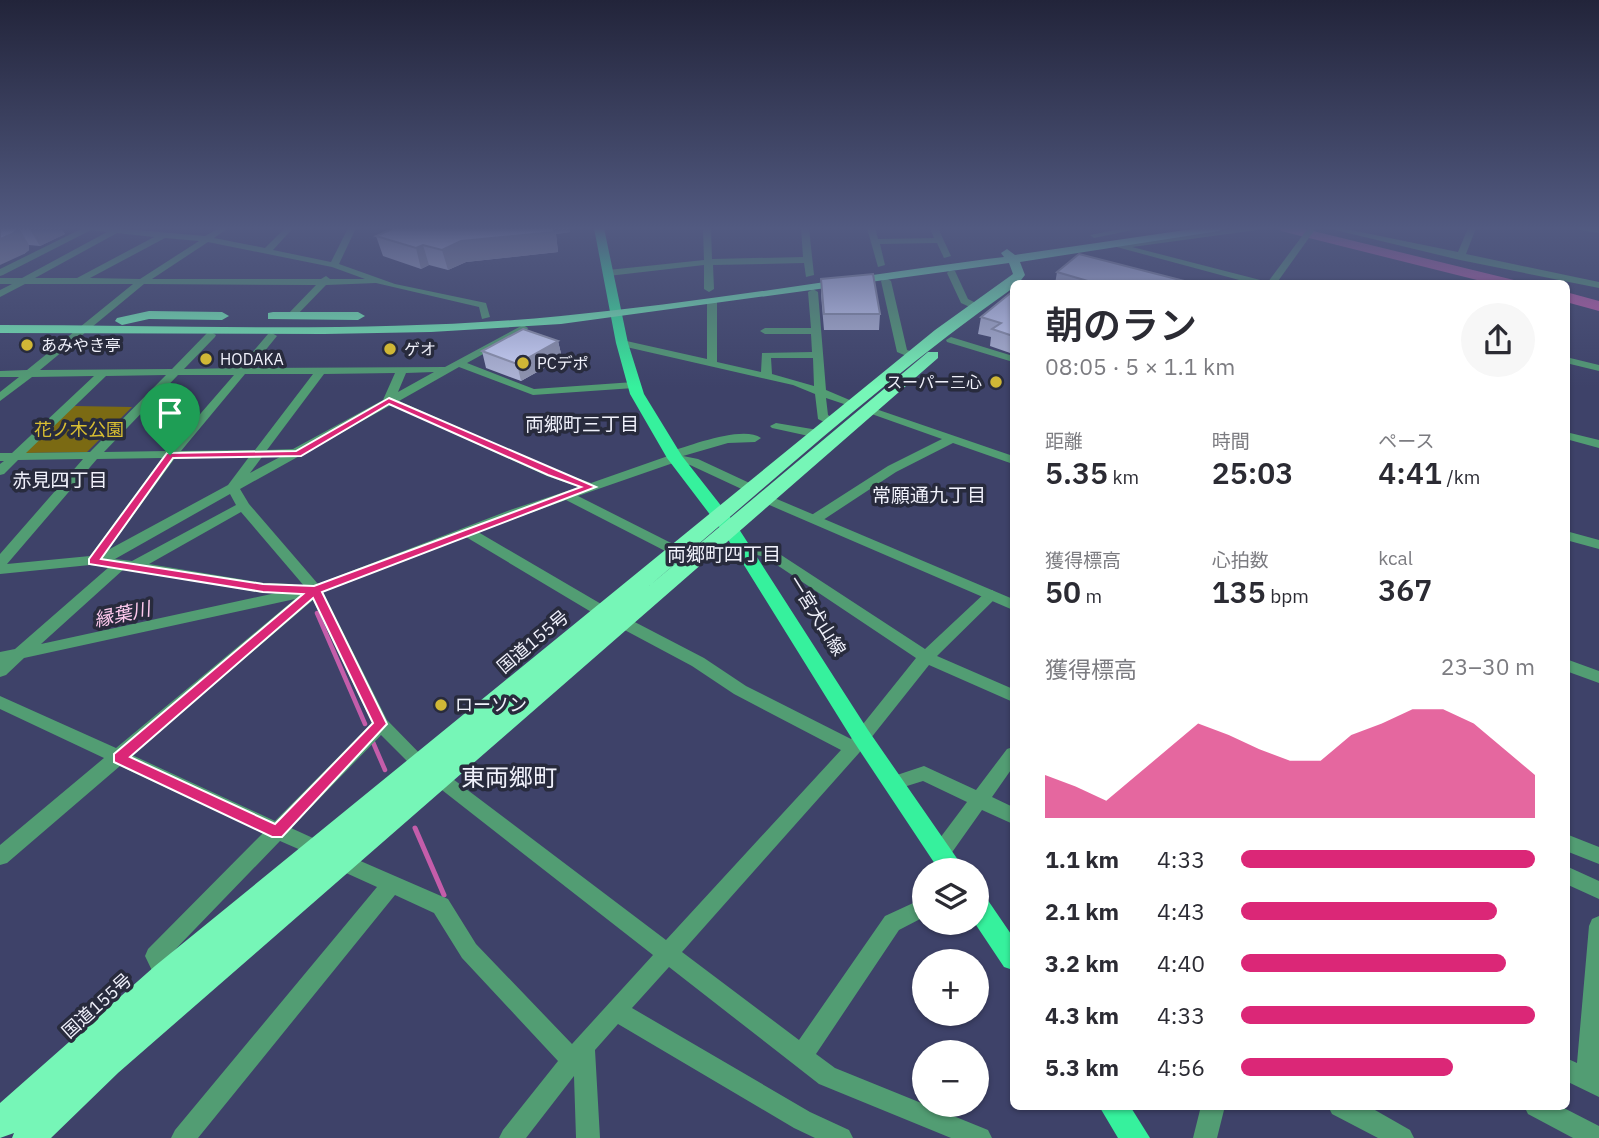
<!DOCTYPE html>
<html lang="ja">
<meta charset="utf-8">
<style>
:root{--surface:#fff;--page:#f7f7f7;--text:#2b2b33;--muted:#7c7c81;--accent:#db2777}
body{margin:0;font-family:"IBM Plex Sans","Noto Sans JP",sans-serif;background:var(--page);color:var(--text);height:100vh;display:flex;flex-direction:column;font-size:26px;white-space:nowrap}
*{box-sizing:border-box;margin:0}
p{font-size:23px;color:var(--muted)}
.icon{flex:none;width:38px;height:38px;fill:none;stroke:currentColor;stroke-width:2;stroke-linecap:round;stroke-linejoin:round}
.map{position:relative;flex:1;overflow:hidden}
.details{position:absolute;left:1010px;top:280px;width:560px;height:830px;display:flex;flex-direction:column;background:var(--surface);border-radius:10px;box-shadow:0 2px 5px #0004}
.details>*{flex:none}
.fabs{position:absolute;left:912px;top:858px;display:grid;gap:14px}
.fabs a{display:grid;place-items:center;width:77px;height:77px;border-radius:50%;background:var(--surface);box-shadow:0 2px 5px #0004;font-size:35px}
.pin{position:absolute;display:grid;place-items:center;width:60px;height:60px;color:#fff;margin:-72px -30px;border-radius:50% 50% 50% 0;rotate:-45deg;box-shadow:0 0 7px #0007}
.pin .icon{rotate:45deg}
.round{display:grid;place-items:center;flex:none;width:74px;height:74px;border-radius:37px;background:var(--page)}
.summary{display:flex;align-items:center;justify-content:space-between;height:119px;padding:0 35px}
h1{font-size:38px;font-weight:600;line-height:52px}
.figures{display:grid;grid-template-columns:repeat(3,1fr);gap:10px;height:119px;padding:7px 35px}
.figures div{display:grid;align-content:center}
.figures b{font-size:30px;font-weight:600}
.figures small{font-size:19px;font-weight:400}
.figures p{font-size:19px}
.chart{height:196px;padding:14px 35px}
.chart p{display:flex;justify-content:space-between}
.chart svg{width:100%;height:126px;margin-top:7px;fill:var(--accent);opacity:.7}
ul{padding:0 35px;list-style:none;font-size:23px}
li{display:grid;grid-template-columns:112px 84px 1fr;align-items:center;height:52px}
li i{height:18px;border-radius:9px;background:var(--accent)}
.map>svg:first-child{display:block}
.green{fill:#7b6a13}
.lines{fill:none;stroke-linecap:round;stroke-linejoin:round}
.stream-far1{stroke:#c45daa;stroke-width:4.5}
.stream{stroke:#c45daa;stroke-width:5}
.river{fill:#c45daa;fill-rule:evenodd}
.minor{fill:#529d73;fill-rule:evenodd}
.tertiary{fill:#529d73;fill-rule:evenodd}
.primary{fill:#36f19d;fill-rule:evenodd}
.trunk{fill:#76f6b7;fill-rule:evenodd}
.wall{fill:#b1b7d8}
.shaded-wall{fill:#9095b0}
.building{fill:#ced5fb;stroke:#9095b0;stroke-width:2}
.route{fill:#db2777;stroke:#fff;stroke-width:2;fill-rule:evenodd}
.poi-dot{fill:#d0b736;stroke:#282b3d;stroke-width:2.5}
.labels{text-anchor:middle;stroke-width:7;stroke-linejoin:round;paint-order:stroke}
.far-poi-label{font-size:16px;fill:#f0f1fb;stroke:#282b3d;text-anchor:start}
.park-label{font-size:18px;fill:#dabf32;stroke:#282b3d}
.street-label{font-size:18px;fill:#f0f1fb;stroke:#282b3d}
.poi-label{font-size:18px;fill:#f0f1fb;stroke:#282b3d;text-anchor:start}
.neighbourhood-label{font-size:19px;fill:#f0f1fb;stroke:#282b3d}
.water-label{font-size:19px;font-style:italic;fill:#fec9ed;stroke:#282b3d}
.near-quarter-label{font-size:24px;fill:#f0f1fb;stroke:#282b3d}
</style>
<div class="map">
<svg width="1599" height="1138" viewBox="0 0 1599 1138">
<rect width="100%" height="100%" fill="#3e4269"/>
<path class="green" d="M74,406l58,1 -45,45 -63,1z"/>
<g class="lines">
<path class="stream-far1" d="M317,613l48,111
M372,740l13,30"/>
<path class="stream" d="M415,828l29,67"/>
<path class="river" d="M1279,228h22l217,53 2,3h-27l-212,-53z
M1566,292l33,9v10l-33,-9z"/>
<path class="minor" d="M83,228h30l92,8 14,-8h9l-14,10 51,10 20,-20h8l-20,22 58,12 17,-34h8l-17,36 56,20 91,19 4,14 -8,2 -3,-12 -103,-24 -50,2 -32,33 -3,1 -5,-3 2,-2 28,-29 -172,-1 -104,86 132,-1 35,-36 4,-1 5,3 -1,2 -31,32 55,-1 29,-34 4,-1 5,3 -26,32 194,-1 78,-42 5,3 -1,2 -60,33 67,26 100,-7 5,3 -5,3 -101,7 -74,-28 -60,34 156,69 36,13 77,-27 1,-4c20,-6 74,-27 92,-14l-6,4 -27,1 -45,13 15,3 58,27 2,3 -2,3h-8l-58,-27 -14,-3 -98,34 105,53 2,3 -2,3h-10l-107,-55 -88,32 130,76 2,4 -2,4h-10l-132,-79 -143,55 64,128 44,45 -3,5 -6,2 -6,-2 -35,-35 -90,93 35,16 2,6 -2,6 -7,2 -39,-17 -113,117 8,18 -3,7 -7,3 -7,-3 -13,-27 3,-7 115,-116 -143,-67 -113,97 -7,2v-20l104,-87 -104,-49v-13l116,52 179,-149 -271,59 -18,17 -6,2v-25l15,-3 94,-82 -19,-2 -90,9v-20l83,-95 -65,1 -14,14 -4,1v-11l4,-3h-4v-8h12l82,-77 -62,1 -32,24v-9l19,-15h-19v-6l27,-1 106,-86h-108l-25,13v-7l12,-6h-12v-6h22l85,-46 -16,-2 -88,45 -3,1v-7zM117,233l37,4 -77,41h-42zM165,238l34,3 -59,38 -50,-1zM208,242l124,25 33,12h-35l-4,-3 -5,3h-169zM434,372l-36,20 8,-19zM395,373l-12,27 -90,49 -26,1 57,-76zM245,374h68l-58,76 -74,1zM166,375l-76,77 -64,1 80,-77zM178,375h56l-66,76 -64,1zM391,405l156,71 32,11 -69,23 -192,74 -69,-80 -9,-15zM249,457l-21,28 -120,65 67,-92zM262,457h18l-30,16zM162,458l-72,98 -83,8 90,-105zM230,494l6,11 -104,56 -17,-2zM241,512l64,75 -6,2 -7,-5 -29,-1 -114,-19zM124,569l139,24h13l-235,51zM313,600l59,123 -97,98 -143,-66z
M703,228h8l1,31 91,-2 -2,-29h8l5,47 -8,2 -2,-14 -91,2 1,24 -5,3 -5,-3v-24l-96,11 -5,-3 5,-3 96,-10z
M867,228h8l3,11 56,-1 -4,-10h8l13,28 -7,2 -7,-15 -57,1 5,21 -7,2z
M1125,228h17l-48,10 -4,-3z
M1241,228h20l-4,2 -125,17 136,35 40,-54h8l-40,56h-22l-141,-38 4,-3z
M1327,228h14l117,24 10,-24h8l-10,26 133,28v6l-139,-28z
M1579,228l20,1v4l-19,-3z
M949,271h6l13,28 12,6v4h-6l-13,-6 -14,-30z
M886,278l5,3 16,69 10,3v4h-8l-12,-5 -16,-71z
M813,289l5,3 8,98 33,14 -6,3 -27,-9 2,17 8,5v4h-8l-10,-5 -3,-25 -22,-9 -171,-39 -5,-3 5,-3 85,19v-58l5,-3 5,3v61l44,10 1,-19 50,-1 -1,-18h-46l-5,-3 5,-3h46l-3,-36zM771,358h42l1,28 -42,-12z
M951,337l62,19v6l-66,-20 -1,-2z
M1566,357l33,8v6l-33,-8z
M870,407l143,49v8l-60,-21 -57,29 -76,50h-10l-2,-3 2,-3 78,-50 54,-27 -76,-27v-4z
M776,423l42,7 6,4 -6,4 -46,-10 -2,-2z
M1566,432l33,8v8l-33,-9z
M1566,531l33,9v9l-33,-9z
M742,543l33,8 150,98 62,-58 5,-1 7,5 -62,61 76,33v13l-84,-37 -70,88 -177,199 117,88 86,-124 39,-18v19l-25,13 -83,124 19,14 153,62 4,8h-41l-132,-54 -150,-117 -37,41 178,104 39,18 4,8h-38l-21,-10 -176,-104 -23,26 5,88h-24l-2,-62 -48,62h-27l4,-8 55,-69 -96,-103 -28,-45 -39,-18 -197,243h-27l4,-8 202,-243 -42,-19 -2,-6 2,-6 7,-3 106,46 28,45 96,100 81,-89 -220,-172 -3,-5 3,-5 6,-2 6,2 221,167 175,-190 -107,-56 -42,-28 -73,-39 -2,-4 2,-4h10l75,39 42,28 105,53 65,-81 -151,-101 -28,-7 -2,-3 2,-3z
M1566,659l33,12v12l-33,-12z
M1013,747v20l-21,30 21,10v17l-31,-14 -34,48 -7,2 -7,-2 -2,-6 2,-6 33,-44 -44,-21 -29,9 -6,-2 -3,-5 3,-5 36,-12 52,24 31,-41z
M1566,866l33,15v18l-33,-15z
M1599,916v181l-33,-16v-23l11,5 12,-137 3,-7z
M1201,1106h24l-8,32h-24z
M1328,1106h40l42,24 4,8h-36l-46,-24z
M1524,1106h36l39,20v12h-26l-45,-24z"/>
<path class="tertiary" d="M765,494l248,105v11l-253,-109 -1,-3z
M1566,834l33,13v17l-33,-13z"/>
<path class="primary" d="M594,228h10l24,115 16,51 38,62 55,70 131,204 97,140h-26l-85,-128 -130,-209 -57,-75 -37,-64 -14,-51z
M976,893l9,3 28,41v33l-9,-3 -30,-45h2z
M1099,1106h31l20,32h-32z"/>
<path class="trunk" d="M1199,228h26l-6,3 -199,31 5,13 -7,9h-5v4c-128,90 -244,197 -364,298l279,-234h10v6l-820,715 -67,65h-39l2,-5 -14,5v-35l155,-137 780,-636 78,-56 -4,-11 -448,61 -130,8 -107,2 -324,-1v-8c186,0 376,9 561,-9 143,-14 284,-38 426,-57l17,-2 -3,-4 6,-4 8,6z
M149,311l73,1 7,4 -7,4 -73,-1 -27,6 -7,-4 2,-3z
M273,312h85l7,4 -7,4 -90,-1v-6z"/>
</g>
<path class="wall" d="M0,228h61l4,6 -25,12 -11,-1v5l-5,4z
M570,232l-14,2 2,18 -92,10 -18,8 -19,-5 -8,4 -38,-13 -7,-20z
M1057,272l130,12h-132z
M821,279l59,35 -1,16h-55l-3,-35z
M1013,291v63l-23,-8 1,-9 -13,-3 3,-17z
M558,341l4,17 -41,23 -35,-13 -4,-17z"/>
<path class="shaded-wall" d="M17,228h2l10,17v5l-5,4 -24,11v-26z
M29,228h32l4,6 -25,12z
M554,228h15l1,4 -14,2 2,18 -92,10 -18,8 -6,-20 19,-9z
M423,245l6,20 -8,4 -5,-21z
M558,341l4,17 -41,23 -4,-17z"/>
<path class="building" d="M0,228h17v2l-5,4 -12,5z
M395,228h159v4l-93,9 -19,9 -19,-5 -7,3 -40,-12z
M1079,254l109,28 -1,2h-89l-41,-12z
M873,274l7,40h-56l-3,-35z
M1013,291v45l-21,-7 9,-6 -20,-6z
M523,329l35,12 -41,23 -35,-13z"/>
<linearGradient id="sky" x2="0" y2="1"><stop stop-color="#22243a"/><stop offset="0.59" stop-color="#525a81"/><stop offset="1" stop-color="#525a81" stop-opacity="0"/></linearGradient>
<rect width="1599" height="387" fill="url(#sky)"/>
<path class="route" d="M389,398l207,89 -274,105 65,132 -105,113h-10l-158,-75v-8l189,-160 -40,-2 -174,-28v-5l78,-106 129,-2zM389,404l159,71 33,12 -267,99 -51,-2 -162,-25 72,-101 128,-2zM313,598l60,125 -98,101 -145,-67z"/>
<g class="poi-dot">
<circle cx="27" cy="345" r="7"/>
<circle cx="390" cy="349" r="7"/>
<circle cx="206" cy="359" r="7"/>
<circle cx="523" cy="363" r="7"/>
<circle cx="996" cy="382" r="7"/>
<circle cx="441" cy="705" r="7"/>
</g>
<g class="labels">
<g class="far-poi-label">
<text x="41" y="351">あみやき亭</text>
<text x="404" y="355">ゲオ</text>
<text x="220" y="365">HODAKA</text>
<text x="537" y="369">PCデポ</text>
<text x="982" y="388" text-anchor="end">スーパー三心</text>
</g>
<g class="park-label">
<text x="79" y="436">花ノ木公園</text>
</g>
<g class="street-label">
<text transform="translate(817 616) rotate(58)" y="6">一宮犬山線</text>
<text transform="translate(533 642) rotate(-40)" y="6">国道155号</text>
<text transform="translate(97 1006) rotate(-42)" y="6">国道155号</text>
</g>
<g class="poi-label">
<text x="455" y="711">ローソン</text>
</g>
<g class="neighbourhood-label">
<text x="582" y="431">両郷町三丁目</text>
<text x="60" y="487">赤見四丁目</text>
<text x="929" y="502">常願通九丁目</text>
<text x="724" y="561">両郷町四丁目</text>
</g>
<g class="water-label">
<text transform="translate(122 614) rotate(-12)" y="7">縁葉川</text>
</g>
<g class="near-quarter-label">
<text x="509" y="786">東両郷町</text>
</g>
</g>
</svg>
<div class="fabs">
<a><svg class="icon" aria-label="layers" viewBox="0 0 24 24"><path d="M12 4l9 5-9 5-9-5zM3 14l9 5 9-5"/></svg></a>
<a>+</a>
<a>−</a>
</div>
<div class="pin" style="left:170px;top:455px;background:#1e9e55"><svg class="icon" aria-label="arrive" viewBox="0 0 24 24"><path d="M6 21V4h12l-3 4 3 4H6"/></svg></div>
<section class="details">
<div class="summary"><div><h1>朝のラン</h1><p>08:05 · 5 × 1.1 km</p></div><a class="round"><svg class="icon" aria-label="share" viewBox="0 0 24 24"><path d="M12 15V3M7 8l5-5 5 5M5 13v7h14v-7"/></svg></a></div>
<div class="figures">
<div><p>距離</p><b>5.35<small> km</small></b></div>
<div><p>時間</p><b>25:03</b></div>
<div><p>ペース</p><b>4:41<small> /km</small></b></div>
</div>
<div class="figures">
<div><p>獲得標高</p><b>50<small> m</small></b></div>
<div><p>心拍数</p><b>135<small> bpm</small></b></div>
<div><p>kcal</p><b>367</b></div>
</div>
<div class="chart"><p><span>獲得標高</span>23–30 m</p>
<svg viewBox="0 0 160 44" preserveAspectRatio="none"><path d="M0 44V29L10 33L20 38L30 29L40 20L50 11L60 15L70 20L80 24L90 24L100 15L110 11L120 6L130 6L140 11L150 20L160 29V44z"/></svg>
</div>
<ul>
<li><b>1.1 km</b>4:33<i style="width:100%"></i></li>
<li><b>2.1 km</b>4:43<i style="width:87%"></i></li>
<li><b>3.2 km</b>4:40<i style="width:90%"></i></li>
<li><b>4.3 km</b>4:33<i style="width:100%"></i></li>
<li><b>5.3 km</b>4:56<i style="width:72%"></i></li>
</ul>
</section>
</div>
